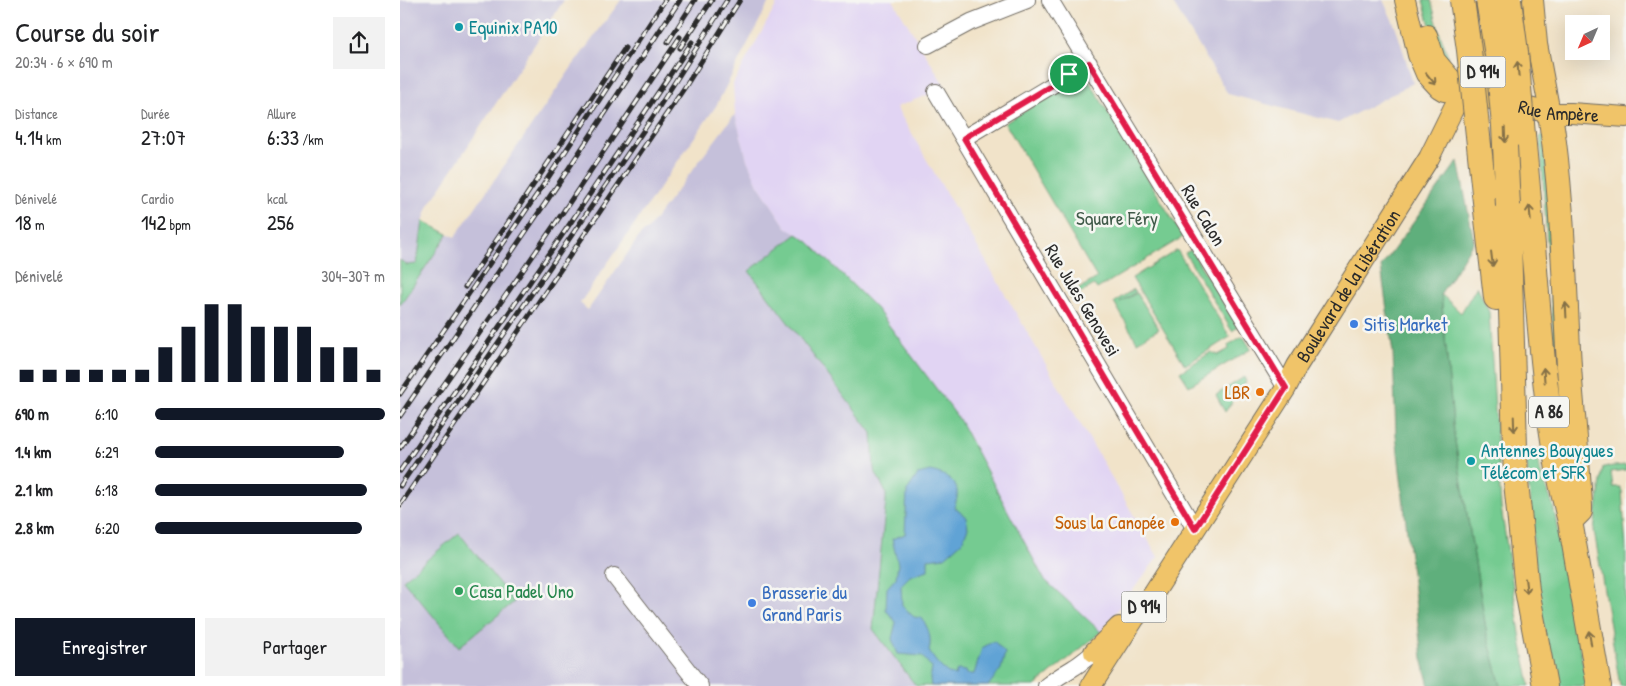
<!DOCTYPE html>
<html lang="fr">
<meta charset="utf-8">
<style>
:root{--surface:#fff;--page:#f2f2f2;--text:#202124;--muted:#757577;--accent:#111827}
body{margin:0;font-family:"Patrick Hand",sans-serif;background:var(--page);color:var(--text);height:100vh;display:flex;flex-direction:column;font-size:19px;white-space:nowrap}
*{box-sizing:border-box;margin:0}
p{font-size:16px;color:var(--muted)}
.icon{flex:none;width:28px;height:28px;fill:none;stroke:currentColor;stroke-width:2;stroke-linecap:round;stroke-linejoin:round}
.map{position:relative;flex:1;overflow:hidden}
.sheet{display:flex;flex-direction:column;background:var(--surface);width:400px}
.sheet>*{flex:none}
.needle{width:32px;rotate:224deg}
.buttons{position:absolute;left:1165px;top:15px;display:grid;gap:10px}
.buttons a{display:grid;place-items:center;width:45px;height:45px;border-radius:0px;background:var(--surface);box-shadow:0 5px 20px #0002;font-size:25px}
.pin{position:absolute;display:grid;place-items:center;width:42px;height:42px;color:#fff;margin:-21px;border:2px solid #fff;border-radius:50%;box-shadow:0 1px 5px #0007}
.round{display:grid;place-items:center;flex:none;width:52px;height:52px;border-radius:0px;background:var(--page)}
.overview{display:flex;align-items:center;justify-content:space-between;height:85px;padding:0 15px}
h1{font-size:28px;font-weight:600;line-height:38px}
.figures{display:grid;grid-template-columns:repeat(3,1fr);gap:8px;height:85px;padding:5px 15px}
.figures div{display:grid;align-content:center}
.figures b{font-size:21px;font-weight:600}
.figures small{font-size:14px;font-weight:400}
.figures p{font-size:14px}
.chart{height:140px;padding:10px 15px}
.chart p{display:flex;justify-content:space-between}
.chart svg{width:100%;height:90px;margin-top:5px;stroke:var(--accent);stroke-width:6}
.cta{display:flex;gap:10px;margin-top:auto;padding:10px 15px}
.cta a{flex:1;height:58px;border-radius:0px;background:var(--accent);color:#fff;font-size:20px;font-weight:600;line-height:58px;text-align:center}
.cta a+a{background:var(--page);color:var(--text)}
ul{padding:0 15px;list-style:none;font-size:16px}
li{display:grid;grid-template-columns:80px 60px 1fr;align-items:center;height:38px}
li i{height:12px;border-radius:6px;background:var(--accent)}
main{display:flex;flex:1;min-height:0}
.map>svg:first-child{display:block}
.built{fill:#e1d4f3}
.industrial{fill:#c5c0da}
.green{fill:#74cb91;stroke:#507b5e}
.forest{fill:#5faf7b;stroke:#456d53}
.water{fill:#61a3d5;stroke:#466780}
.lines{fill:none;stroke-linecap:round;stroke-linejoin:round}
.minor-casing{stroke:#706b62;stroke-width:18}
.major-casing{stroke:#706b62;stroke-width:22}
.highway-casing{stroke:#706b62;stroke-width:26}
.minor{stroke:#fff;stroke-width:16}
.major{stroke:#f0c469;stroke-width:20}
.highway{stroke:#f0c469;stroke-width:24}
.rail-casing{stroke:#2b2b2b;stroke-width:5}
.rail{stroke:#f6f6f2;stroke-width:3;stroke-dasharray:9;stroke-linecap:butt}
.highway-bridge-casing{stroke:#706b62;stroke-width:26;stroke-linecap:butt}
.highway-bridge{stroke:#f0c469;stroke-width:24}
.oneway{stroke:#847047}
.route-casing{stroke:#fff;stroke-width:10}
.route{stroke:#e11d48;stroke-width:6}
.culture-dot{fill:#0f9aa8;stroke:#f6f6f2;stroke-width:2}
.shop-dot{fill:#3f7fe0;stroke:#f6f6f2;stroke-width:2}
.food-dot{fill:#e8710a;stroke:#f6f6f2;stroke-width:2}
.leisure-dot{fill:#2e9e5b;stroke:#f6f6f2;stroke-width:2}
.labels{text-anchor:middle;stroke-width:5;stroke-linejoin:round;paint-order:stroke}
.shield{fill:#f6f6f2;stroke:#686867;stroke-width:1}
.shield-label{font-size:18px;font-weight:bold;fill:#2b2b2b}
.culture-label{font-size:19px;fill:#0d838f;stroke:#f6f6f2;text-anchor:start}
.street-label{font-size:19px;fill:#2b2b2b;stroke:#f6f6f2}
.park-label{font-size:19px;fill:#415b4a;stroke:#f6f6f2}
.shop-label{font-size:19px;fill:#366cbe;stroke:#f6f6f2;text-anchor:start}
.food-label{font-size:19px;fill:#c56008;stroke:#f6f6f2;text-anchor:end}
.leisure-label{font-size:19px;fill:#27864d;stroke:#f6f6f2;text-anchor:start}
</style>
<main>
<section class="sheet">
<div class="overview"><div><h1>Course du soir</h1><p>20:34 · 6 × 690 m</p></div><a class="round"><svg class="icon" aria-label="share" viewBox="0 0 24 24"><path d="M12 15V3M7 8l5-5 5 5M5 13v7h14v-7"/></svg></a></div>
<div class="figures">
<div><p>Distance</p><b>4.14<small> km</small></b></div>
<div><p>Durée</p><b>27:07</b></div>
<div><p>Allure</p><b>6:33<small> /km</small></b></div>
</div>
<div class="figures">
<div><p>Dénivelé</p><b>18<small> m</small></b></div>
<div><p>Cardio</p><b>142<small> bpm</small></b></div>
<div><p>kcal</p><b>256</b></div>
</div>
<div class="chart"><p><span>Dénivelé</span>304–307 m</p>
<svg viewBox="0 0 160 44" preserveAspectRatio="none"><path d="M5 44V38M15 44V38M25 44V38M35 44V38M45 44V38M55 44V38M65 44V27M75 44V17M85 44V6M95 44V6M105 44V17M115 44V17M125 44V17M135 44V27M145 44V27M155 44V38"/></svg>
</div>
<ul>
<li><b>690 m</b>6:10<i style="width:100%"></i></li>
<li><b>1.4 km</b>6:29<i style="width:82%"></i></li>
<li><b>2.1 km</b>6:18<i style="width:92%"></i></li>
<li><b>2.8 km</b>6:20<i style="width:90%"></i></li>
</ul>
<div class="cta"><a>Enregistrer</a><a>Partager</a></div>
</section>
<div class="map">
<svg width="1226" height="686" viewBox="0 0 1226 686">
<rect width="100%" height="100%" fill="#f6f6f2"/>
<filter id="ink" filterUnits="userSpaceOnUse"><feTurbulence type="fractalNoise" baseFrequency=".02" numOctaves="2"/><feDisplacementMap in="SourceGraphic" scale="10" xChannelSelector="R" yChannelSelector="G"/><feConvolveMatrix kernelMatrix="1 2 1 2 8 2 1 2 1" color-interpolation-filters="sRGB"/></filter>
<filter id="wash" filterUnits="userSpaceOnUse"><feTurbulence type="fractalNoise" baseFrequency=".0096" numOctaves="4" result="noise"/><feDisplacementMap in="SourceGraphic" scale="20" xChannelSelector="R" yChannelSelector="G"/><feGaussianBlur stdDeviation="1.12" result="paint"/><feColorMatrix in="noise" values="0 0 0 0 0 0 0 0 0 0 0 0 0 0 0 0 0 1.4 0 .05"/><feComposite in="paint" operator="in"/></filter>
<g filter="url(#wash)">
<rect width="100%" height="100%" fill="#f1e3c9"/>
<path class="built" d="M379,0h114l53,88 -50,19 262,450 -57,75 -57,-53 -85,-160 -83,-111 -67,-66 -23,-15 -28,-42 -11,-25 -12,-46 -2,-30z"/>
<path class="industrial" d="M0,0h164l-135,205 -6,16 -6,43 -6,1h-4l-7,-5z
M221,0h149l-54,106 -136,197 8,7 53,-76 6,-4 88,-116 12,46 11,25 28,42 23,15 67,66 83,111 85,160 57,53 -66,54h-635v-381l48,-71 7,3 119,-173z
M771,0h212l13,28 17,55 -75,40 -110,-29z"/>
<path class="green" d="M1023,0h8l8,31 9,25 -3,6 -8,-11z
M678,79h10l95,158 -86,52 -3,-4 -23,14 -2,-4 28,-17 -92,-155z
M1144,135l18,237h-6l-16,-236z
M23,221l25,13 -48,71v-45l7,5 10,-1z
M397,234l12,8 67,66 83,111 85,160 57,53 -66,54h-119l-43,-57 13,-129v-7l-12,-24 -2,-36 -123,-162z
M777,250l53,87 -45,28 -53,-87z
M791,250l47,77 -6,4 -47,-78z
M1077,286l12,26 12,195 20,133 9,46h-29l-14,-51 -33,-200 -13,-141 20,19z
M734,289l2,3 -16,10 17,-9 22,36 -22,13 -23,-40z
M843,336l8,13 -62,37 -9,-14 31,-20 7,3 11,-6 -1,-4z
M844,377l2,5 -21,30 -9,-17z
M1137,450l3,21 13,34 34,181h-33l-17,-98 -11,-137z
M1226,465v5l-15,2 2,15h7l2,4 4,58v137h-6l-26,-156 9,-63z
M59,533l55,69 -55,45 -56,-67z"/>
<path class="forest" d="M1058,161l16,80 -33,53 13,141 33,200 14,51h-72l-7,-28 -14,-118 -12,-105 -3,-82 -12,-86z"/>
<path class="water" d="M530,471c20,4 34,14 24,36l12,10 2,11 -6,14 -17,15 -17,2v11l-18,6 -9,9 1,21 12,11 8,1c7,12 10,19 7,33 6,10 14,21 26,25l2,-6 9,1 1,3h7l8,-26 12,-7 11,12 -4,16 -13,17h-57l-1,-7 2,-11 -10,-12 -24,-2 -6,-15 4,-17 -10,-12 1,-22 9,-10 2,-14 -6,-25 13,-5 2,-43 11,-17z"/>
</g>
<g filter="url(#ink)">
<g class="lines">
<defs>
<path id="minor" d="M650,0l236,388
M528,45l43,-23 56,-22
M536,92l259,437
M564,138l125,-75
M214,576l86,110
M646,686c9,-7 17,-12 27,-18 11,-6 19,-16 31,-21"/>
<g id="major">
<path id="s1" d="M1005,0l13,55 8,19 13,14 5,3 18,1 88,21h21l55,4"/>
<path d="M1133,0l4,44 13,69"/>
<path d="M1027,35l8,25 27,32"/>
<path d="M694,652l25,-25"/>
<path id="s2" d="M691,686l43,-67 20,-26 132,-205 11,-22 132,-208 66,-134"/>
</g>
<path id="highway" d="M1150,113c13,84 14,169 19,253 3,47 9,94 11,140v5l-10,10
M1123,135c6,61 11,122 16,183 6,68 13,137 31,203l29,165
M1084,193l12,105
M1108,206l8,276 11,108 18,96"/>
</defs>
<use href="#minor" class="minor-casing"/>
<use href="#major" class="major-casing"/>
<use href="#highway" class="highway-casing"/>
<use href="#minor" class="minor"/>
<use href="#major" class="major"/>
<use href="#highway" class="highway"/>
<defs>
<path id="rail" d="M268,42l27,-42
M280,48l32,-48
M65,287l160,-239
M0,394l140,-204 125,-190
M0,416l161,-236 119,-180
M0,448l157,-227 123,-184
M0,471l165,-240 127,-189
M0,486l252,-368 75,-118
M0,505l287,-421 53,-84"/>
</defs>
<use href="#rail" class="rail-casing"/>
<use href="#rail" class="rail"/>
<defs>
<path id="highway-bridge" d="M1062,0l7,50 15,143
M1088,0l10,61 6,65 4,80
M1109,0l7,52 7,83"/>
</defs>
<use href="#highway-bridge" class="highway-bridge-casing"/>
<use href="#highway-bridge" class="highway-bridge"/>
</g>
<defs><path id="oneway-shaft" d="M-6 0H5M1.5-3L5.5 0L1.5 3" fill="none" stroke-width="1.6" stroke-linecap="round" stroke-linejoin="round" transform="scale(1.25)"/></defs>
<g class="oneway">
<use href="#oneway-shaft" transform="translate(1118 69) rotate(-95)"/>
<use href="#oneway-shaft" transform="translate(1031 79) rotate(50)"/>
<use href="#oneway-shaft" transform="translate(1105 135) rotate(88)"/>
<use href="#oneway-shaft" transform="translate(1130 213) rotate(-95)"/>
<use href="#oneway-shaft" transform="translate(1092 259) rotate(83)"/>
<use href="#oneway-shaft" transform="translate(1166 310) rotate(-93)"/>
<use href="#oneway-shaft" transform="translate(1144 375) rotate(-95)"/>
<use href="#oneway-shaft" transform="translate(1114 424) rotate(88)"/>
<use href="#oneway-shaft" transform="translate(1126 586) rotate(83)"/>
<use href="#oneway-shaft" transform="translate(1190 638) rotate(-100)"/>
</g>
</g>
<g class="lines" filter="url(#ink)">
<defs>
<path id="route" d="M689,63l197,325 -91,141 -231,-391z"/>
</defs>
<use href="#route" class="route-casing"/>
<use href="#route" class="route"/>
</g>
<g class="culture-dot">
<circle cx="59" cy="27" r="5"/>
<circle cx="1071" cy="461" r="5"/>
</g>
<g class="shop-dot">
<circle cx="954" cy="324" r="5"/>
<circle cx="352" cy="603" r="5"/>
</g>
<g class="food-dot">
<circle cx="860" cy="392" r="5"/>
<circle cx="775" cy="522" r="5"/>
</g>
<circle class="leisure-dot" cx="59" cy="591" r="5"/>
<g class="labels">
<g class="shield">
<rect x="1060.5" y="56.5" width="45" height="31" rx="4"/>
<rect x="1129" y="396.5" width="40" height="31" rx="4"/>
<rect x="721.5" y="591.5" width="45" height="31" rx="4"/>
</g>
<g class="shield-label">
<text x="1083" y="78">D 914</text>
<text x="1149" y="418">A 86</text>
<text x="744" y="613">D 914</text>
</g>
<g class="culture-label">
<text x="69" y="34">Equinix PA10</text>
<text x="1081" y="457">Antennes Bouygues<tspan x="1081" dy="22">Télécom et SFR</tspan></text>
</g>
<g class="street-label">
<text dy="7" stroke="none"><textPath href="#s1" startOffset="219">Rue Ampère</textPath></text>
<text transform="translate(804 215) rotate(59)" y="7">Rue Calon</text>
<text dy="7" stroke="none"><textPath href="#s2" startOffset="476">Boulevard de la Libération</textPath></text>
<text transform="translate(683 300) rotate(59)" y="7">Rue Jules Genovesi</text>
</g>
<g class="park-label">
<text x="717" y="225">Square Féry</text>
</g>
<g class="shop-label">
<text x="964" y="331">Sitis Market</text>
<text x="362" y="599">Brasserie du<tspan x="362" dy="22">Grand Paris</tspan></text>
</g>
<g class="food-label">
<text x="850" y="399">LBR</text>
<text x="765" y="529">Sous la Canopée</text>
</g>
<g class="leisure-label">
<text x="69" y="598">Casa Padel Uno</text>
</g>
</g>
</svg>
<div class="buttons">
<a><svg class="needle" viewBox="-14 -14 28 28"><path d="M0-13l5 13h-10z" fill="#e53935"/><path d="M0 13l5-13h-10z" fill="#757577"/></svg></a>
</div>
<div class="pin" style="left:669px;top:74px;background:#1e9e55"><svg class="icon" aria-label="arrive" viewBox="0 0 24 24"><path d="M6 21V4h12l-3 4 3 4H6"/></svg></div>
</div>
</main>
